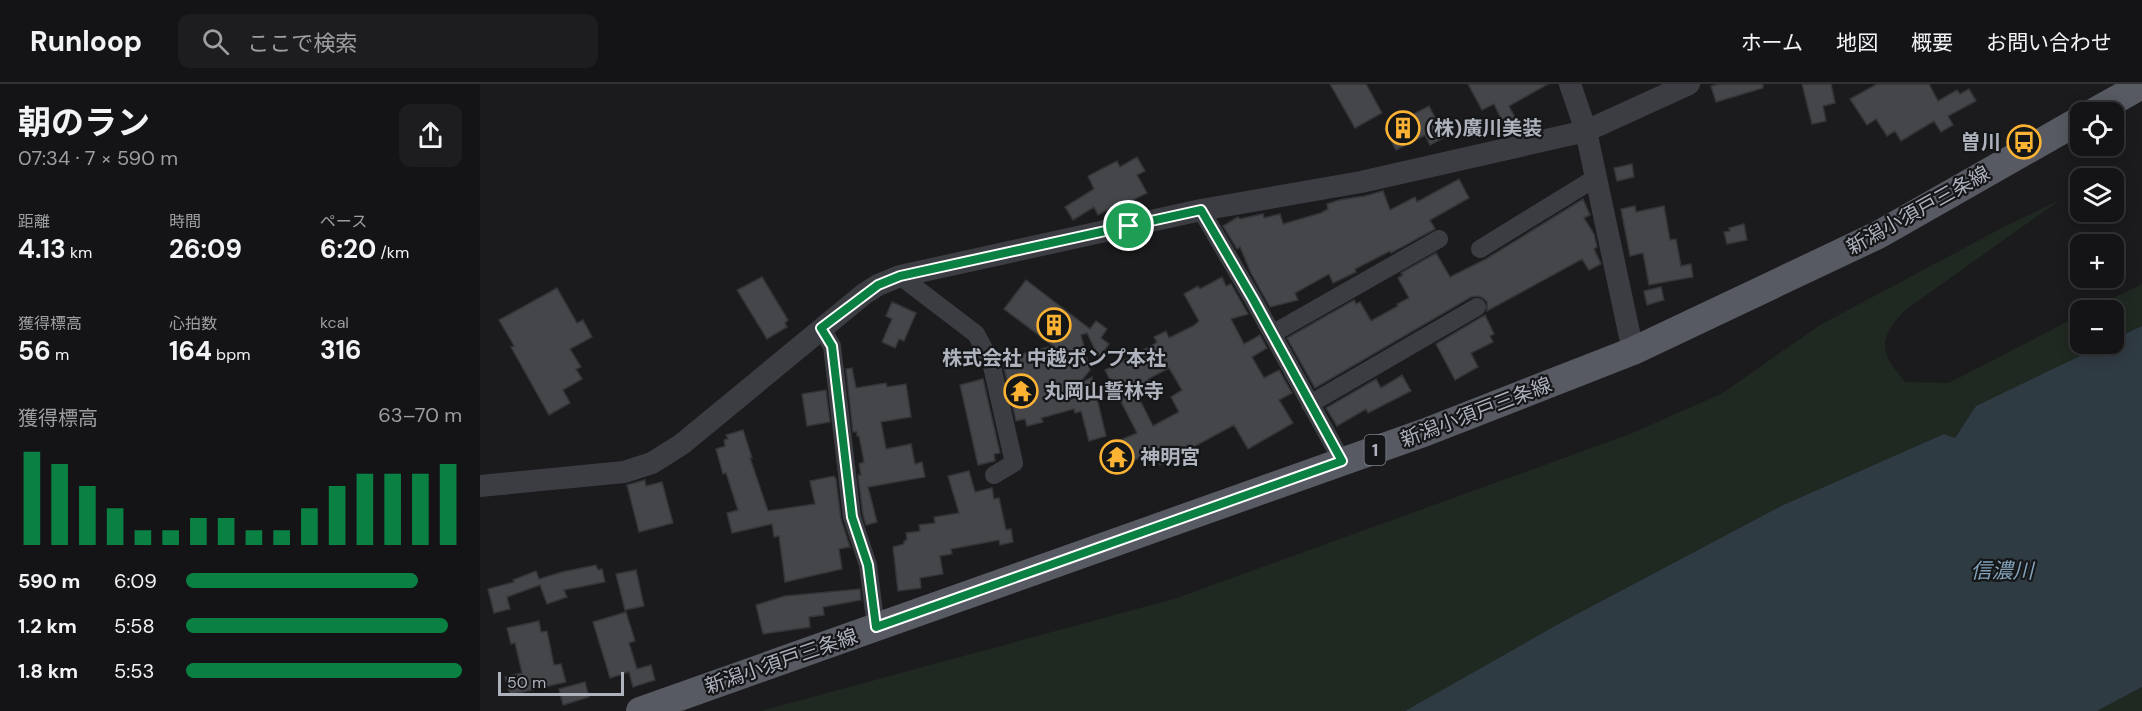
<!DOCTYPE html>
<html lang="ja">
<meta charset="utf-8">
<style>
:root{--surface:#141416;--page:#1d1d1f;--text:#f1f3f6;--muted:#9d9ea1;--line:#333335;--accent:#0b8043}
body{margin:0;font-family:"DM Sans","Noto Sans JP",sans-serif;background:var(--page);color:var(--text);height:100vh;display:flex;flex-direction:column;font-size:22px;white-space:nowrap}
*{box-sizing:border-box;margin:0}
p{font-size:20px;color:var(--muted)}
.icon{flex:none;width:33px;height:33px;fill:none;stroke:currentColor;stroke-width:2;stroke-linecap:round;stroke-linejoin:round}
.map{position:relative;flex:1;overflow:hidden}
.drawer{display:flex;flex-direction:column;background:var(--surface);width:480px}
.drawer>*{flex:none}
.fabs{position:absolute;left:1590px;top:18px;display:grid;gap:12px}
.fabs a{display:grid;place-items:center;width:54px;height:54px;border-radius:12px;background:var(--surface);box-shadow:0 3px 15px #0003,0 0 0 2px var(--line);font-size:30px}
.scale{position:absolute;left:18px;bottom:15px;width:126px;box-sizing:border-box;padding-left:6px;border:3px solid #adb2bd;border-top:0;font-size:16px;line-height:21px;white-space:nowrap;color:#adb2bd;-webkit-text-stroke:4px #151618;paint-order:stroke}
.pin{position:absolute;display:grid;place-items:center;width:51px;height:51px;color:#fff;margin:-26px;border:3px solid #fff;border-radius:50%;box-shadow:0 2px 6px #0007}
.round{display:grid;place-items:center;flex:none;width:63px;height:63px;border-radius:12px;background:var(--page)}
.headline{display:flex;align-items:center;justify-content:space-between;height:102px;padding:0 18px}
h1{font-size:33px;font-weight:700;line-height:45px}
.metrics{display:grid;grid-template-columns:repeat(3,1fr);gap:9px;height:102px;padding:6px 18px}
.metrics div{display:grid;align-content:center}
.metrics b{font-size:26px;font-weight:700}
.metrics small{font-size:16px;font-weight:400}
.metrics p{font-size:16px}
.chart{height:168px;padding:12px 18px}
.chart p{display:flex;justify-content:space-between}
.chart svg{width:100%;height:108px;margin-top:6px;stroke:var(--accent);stroke-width:6}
ul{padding:0 18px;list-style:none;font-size:20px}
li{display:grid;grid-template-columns:96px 72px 1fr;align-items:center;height:45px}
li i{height:15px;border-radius:8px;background:var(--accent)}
header{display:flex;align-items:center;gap:36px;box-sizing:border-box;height:84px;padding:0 30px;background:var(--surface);border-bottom:2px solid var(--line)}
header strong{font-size:28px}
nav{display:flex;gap:33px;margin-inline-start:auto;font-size:21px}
.search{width:420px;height:54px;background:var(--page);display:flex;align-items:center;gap:15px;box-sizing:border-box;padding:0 21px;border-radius:12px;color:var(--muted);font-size:22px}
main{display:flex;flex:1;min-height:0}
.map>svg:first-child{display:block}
.green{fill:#202921}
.water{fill:#2f3b43}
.building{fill:#45464a;stroke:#343539;stroke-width:1.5;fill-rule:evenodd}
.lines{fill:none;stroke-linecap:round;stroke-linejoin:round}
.minor{stroke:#3b3d42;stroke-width:18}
.tertiary{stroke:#3b3d42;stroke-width:22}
.primary{stroke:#575a62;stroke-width:28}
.route-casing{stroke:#fff;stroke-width:12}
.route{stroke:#0b8043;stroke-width:8}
.labels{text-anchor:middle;stroke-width:4.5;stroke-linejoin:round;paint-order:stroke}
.shield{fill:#151618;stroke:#7f838c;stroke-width:1.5}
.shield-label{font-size:18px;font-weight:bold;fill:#adb2bd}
.poi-label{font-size:20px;font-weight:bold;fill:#adb2bd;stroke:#151618;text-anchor:start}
.street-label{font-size:20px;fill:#adb2bd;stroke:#151618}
.water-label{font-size:21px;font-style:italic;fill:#82a1b9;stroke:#151618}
</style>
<header>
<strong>Runloop</strong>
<div class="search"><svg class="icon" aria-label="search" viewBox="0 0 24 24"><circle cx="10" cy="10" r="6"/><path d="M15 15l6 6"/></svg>ここで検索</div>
<nav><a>ホーム</a><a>地図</a><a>概要</a><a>お問い合わせ</a></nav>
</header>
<main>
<section class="drawer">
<div class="headline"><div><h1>朝のラン</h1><p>07:34 · 7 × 590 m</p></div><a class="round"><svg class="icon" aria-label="share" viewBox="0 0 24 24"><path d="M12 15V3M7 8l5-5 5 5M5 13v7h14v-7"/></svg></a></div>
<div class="metrics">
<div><p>距離</p><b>4.13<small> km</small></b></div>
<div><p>時間</p><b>26:09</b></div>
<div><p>ペース</p><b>6:20<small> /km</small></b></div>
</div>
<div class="metrics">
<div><p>獲得標高</p><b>56<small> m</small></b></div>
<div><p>心拍数</p><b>164<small> bpm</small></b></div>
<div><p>kcal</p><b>316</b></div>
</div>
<div class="chart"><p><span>獲得標高</span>63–70 m</p>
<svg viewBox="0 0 160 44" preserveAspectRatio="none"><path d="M5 44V6M15 44V11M25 44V20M35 44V29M45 44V38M55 44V38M65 44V33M75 44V33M85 44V38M95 44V38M105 44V29M115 44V20M125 44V15M135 44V15M145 44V15M155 44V11"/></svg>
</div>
<ul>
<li><b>590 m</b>6:09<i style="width:84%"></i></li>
<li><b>1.2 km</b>5:58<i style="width:95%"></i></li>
<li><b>1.8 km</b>5:53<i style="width:100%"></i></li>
</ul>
</section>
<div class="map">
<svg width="1662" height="627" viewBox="0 0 1662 627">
<rect width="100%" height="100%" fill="#1b1b1d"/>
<path class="green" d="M1580,116l-156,111c-27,30 -24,41 1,71l44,1 131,-68v29h25l-129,62 -21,32 -11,-4 -163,72 -219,116 -157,89h-644l416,-113 453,-164 91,-40 99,-69 180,-96z
M1662,200v42l-28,13v-29h-24z
M1662,603v24h-45z"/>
<path class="water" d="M1662,242v361l-45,24h-692l157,-89 219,-116 163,-72 11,4 21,-32 129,-62h9v-5z"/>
<path class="building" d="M850,0h36l16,29 -27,15z
M988,0h80l-39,22 9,17 -12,6 -12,-25 -12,6z
M1240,0h43v4l-47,14 -5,-16z
M1322,0h29l4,19 -12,3 3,15 -14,3z
M1397,0h52l9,17 19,-11 3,4 9,-5 7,12 -28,15 5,9 -12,7 -7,-11 -33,20 -6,-10 -8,5 -11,-17 -9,6 -17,-26z
M949,22l16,31 -15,8 -5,-10 -29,15 -11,-21z
M657,73l8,14 -8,4 10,18 -22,11 -2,-3 -25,14 -4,-8 -21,13 -8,-13 29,-18 -6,-13 29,-15 3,6z
M1152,80l2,13 -17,4 -3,-13z
M979,95l10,19 -39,22 5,9 -44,24 -1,-2 -35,18 1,3 -23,11 -4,-9 -34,19 3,7 -28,7 -19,-34 -11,-26 -3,2 -14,-23 15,-9 2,2 23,-5 1,4 16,-4 3,10 38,-11 7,-4 -1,-5 12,-4 26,-4 18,-5 7,19 25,-13 2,5z
M1103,115l7,16 -6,3 10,16 3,13 -3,2 7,15 -12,6 -7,-11 -95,52v-9l-4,-4 -5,-2 -7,1 -156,91 -28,-50 67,-38 2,4 4,-2 11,19 27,-15 -1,-2 12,-6 -11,-20 5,-3 -2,-2 35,-20 14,24 36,-18z
M1155,122l1,6 28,-6 6,34 6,-1 5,27 10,-2 2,13 -44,8 -6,-32 -13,3 -9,-47z
M1264,140l3,16 -20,4 -3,-12 6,-1 -1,-3z
M282,193l26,43 -3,3 2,4 -20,12 -30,-49z
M742,193l4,9 5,-2 17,30 -17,5 13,25 16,-9 7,13 -15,9 12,21 15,-8 13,23 -13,7 14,23 -45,26 -14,-24 -74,40 -7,-13 -39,17 -10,-22 33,-14 -32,-63 46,-24 6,-4 -3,-5 12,-6 3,7 24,-12 6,-5 -15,-27 14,-8 2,3zM689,284l13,22 -11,7 8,15 -26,14 -18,-36 15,-7 -2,-4z
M546,196l64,49 6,-8 11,8 -6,9 8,6 -10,14 -12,-25 -6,2 9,35 -11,14 13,-7 14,59 -17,5 -8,-30 -6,2 -1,-4 -33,9 2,4 -16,4 -2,-7 -9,2 -13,-58 17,-4 -2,-4 35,-9 -49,-37z
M1181,203l3,13 -17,5 -3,-14z
M77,204l20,35 6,-3 9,17 -22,12 11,18 -5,2 6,10 -19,11 7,13 -21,12 -38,-68 3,-1 -15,-26z
M412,218l24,11 -12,28 -5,-2 -4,9 -13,-6 10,-23 -6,-3z
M1005,231l9,19 -4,2 3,6 -22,11 7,14 -23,13 -19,-36z
M372,284l4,20 30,-5 1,4 19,-3 5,33 -30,5 5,27 25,-5 4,20 7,-2 3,15 -57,10 9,35 -11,3 -3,-10 -5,-40h3l-2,-11 5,-2 -5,-26h-2v-4h-4l-7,-63z
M922,291l9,16 -43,22 -2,-4 -29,17 -11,-18 50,-29 5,9z
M503,295l17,74 -6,1 1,7 -17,4 -18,-80z
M346,306l4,32 -23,4 -5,-32z
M263,346l9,28h-2l18,53 47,-7 -5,-23 24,-5 2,3 5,40 9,28 -11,2 3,20 -57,13 -6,-46 -5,1 -2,-13 -40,9 -5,-20 11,-3 -12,-37 -3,1 -7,-25 9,-3 -1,-6 4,-1 -2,-4z
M489,387l6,21 17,-4 2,11 5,-1 7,32 5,-1 2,13 -13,3 -1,-5 -48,9 1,5 -12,2 3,18 -23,4 1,10 -23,3 -5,-44 11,-3v-3l3,-1 -1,-7 14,-2 -1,-6 16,-2 -1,-6 25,-4 -11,-37z
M165,396l1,6 16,-4 11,41 -34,9 -12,-47z
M116,481l2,5 4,-1 3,13 -41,8 3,7 -20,7 -7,-19 -33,12 3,12 -16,4 -6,-24 26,-7 -1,-2 23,-9 3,8 23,-7z
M156,486l8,36 -19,4 -9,-36z
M380,505l1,11 -38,7 1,8 -15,2 1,10 -47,7 -7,-29 29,-9z
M146,528l9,29 -6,2 8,26 14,-4 4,15 -22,7 -4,-15 -19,6 -17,-56z
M59,537l2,11 6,-1 7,34 7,-1 5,18 -56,13 -5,-18 17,-4 -7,-30 -4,1 -4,-16z
M105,598l4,15 -26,8 -4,-16z"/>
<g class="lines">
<path class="minor" d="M721,126l52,89 89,162
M1000,165l117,-72
M420,192l76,58 15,28 23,101 -20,12
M341,244l11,18 20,171 16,48 8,62
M792,250l167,-95
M830,320l167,-97"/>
<path class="tertiary" d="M1090,0l16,47 47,220
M0,402l144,-14 28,-9 30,-19 182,-150 14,-9 22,-9 301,-66 160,-28 225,-51 103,-47"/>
<path class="primary" d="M1614,28l48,-27
M160,627l786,-279 207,-81 245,-116 202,-115"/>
</g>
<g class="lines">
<defs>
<path id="route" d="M721,126l52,89 89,162 -466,166 -8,-62 -16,-48 -20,-171 -11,-18 57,-43 22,-9z"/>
</defs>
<use href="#route" class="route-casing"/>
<use href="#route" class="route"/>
</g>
<defs>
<symbol id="building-ring" viewBox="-11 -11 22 22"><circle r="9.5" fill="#151618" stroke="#fcb333" stroke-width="1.5"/><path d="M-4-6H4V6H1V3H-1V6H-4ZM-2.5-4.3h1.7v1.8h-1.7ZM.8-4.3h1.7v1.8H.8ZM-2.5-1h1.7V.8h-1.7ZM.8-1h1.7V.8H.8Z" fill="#fcb333"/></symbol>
<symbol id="bus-ring" viewBox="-11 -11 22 22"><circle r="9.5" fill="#151618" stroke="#fcb333" stroke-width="1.5"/><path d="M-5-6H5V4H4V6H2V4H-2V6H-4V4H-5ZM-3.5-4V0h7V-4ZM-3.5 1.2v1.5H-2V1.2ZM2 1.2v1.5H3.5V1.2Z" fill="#fcb333"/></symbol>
<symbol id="temple-ring" viewBox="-11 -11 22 22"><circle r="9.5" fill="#151618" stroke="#fcb333" stroke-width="1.5"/><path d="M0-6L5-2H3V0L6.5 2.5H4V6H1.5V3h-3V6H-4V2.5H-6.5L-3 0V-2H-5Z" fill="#fcb333"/></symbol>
</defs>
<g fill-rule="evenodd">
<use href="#building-ring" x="904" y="25" width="38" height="38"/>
<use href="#bus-ring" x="1525" y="39" width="38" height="38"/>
<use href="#building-ring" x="555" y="222" width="38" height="38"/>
<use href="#temple-ring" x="522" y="288" width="38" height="38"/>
<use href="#temple-ring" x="618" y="354" width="38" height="38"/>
</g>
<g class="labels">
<rect class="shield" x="884.5" y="351" width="21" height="30" rx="4.5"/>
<g class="shield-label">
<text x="895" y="372">1</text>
</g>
<g class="poi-label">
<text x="946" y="51">(株)廣川美装</text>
<text x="1521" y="65" text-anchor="end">曽川</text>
<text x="574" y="281" text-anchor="middle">株式会社 中越ポンプ本社</text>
<text x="564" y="314">丸岡山誓林寺</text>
<text x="660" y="380">神明宮</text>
</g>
<g class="street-label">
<text transform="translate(1438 126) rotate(-29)" y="7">新潟小須戸三条線</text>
<text transform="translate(996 328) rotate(-21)" y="7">新潟小須戸三条線</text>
<text transform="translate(301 577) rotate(-19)" y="7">新潟小須戸三条線</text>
</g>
<g class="water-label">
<text x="1522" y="494">信濃川</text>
</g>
</g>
</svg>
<div class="fabs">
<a><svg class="icon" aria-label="locate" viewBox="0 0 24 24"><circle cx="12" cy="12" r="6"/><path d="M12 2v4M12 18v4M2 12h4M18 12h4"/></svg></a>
<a><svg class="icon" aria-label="layers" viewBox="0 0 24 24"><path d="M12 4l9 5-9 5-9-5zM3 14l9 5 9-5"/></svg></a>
<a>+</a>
<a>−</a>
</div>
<div class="scale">50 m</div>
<div class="pin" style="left:649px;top:142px;background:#1e9e55"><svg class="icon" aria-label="arrive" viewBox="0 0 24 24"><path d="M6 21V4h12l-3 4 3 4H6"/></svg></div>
</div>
</main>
